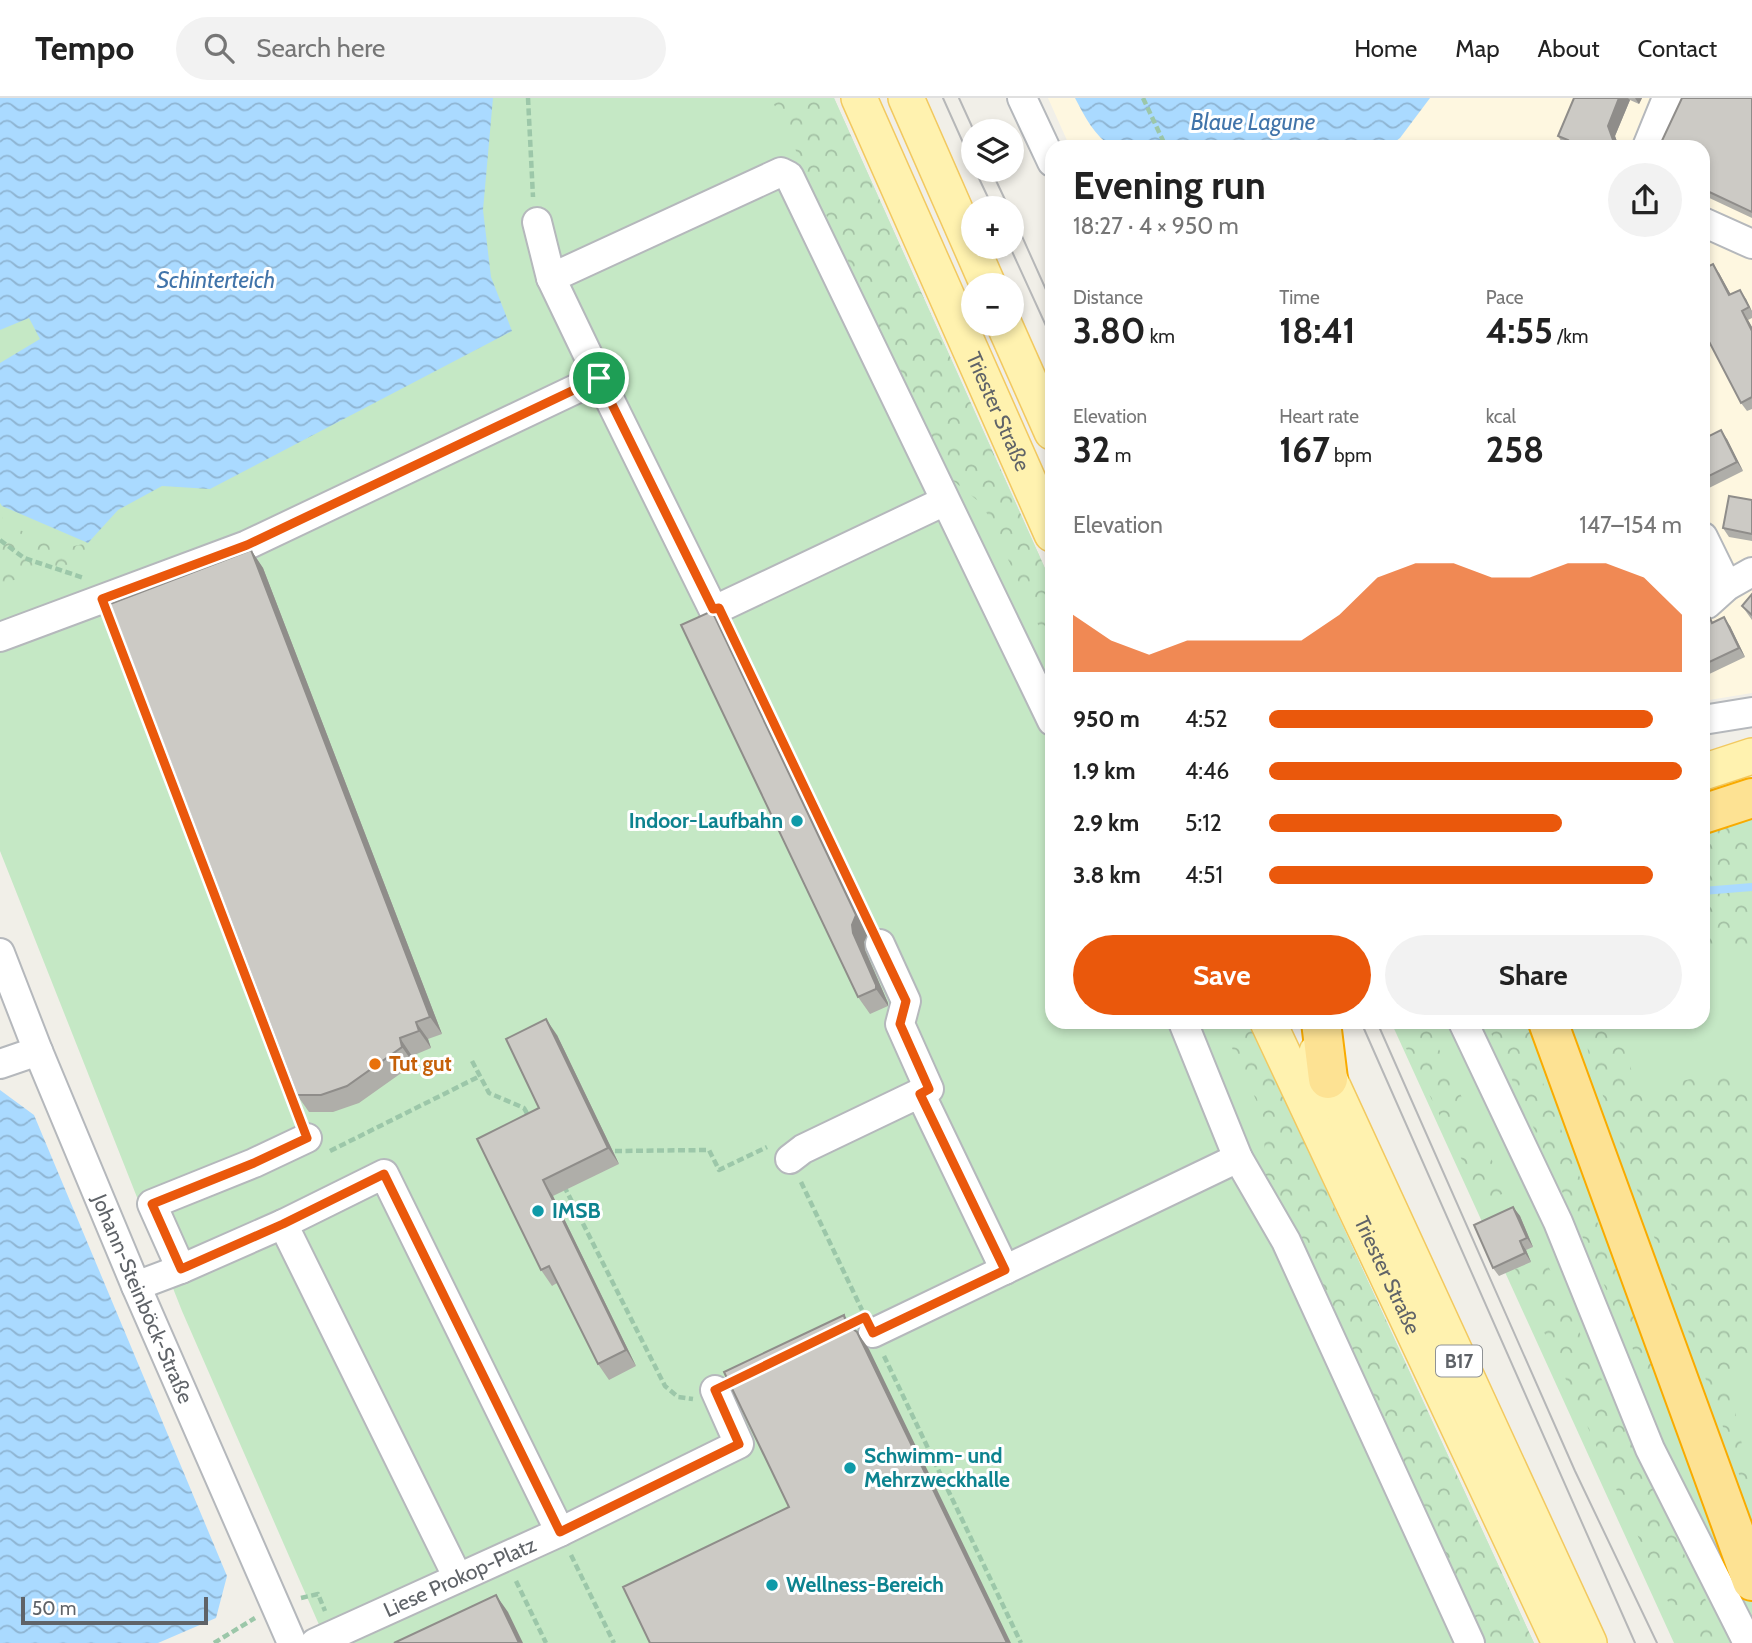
<!DOCTYPE html>
<meta charset="utf-8">
<style>
:root{--surface:#fff;--page:#f2f2f2;--text:#222;--muted:#767676;--line:#e0e0e0;--accent:#ea580c}
body{margin:0;font-family:Cabin,sans-serif;background:var(--page);color:var(--text);height:100vh;display:flex;flex-direction:column;font-size:26px;white-space:nowrap}
*{box-sizing:border-box;margin:0}
p{font-size:23px;color:var(--muted)}
.icon{flex:none;width:38px;height:38px;fill:none;stroke:currentColor;stroke-width:2;stroke-linecap:round;stroke-linejoin:round}
.map{position:relative;flex:1;overflow:hidden}
.sheet{position:absolute;left:1045px;top:42px;width:665px;height:889px;display:flex;flex-direction:column;background:var(--surface);border-radius:21px;box-shadow:0 4px 10px #0003}
.sheet>*{flex:none}
.fabs{position:absolute;left:961px;top:21px;display:grid;gap:14px}
.fabs a{display:grid;place-items:center;width:63px;height:63px;border-radius:50%;background:var(--surface);box-shadow:0 4px 10px #0003;font-size:35px}
.scale{position:absolute;left:21px;bottom:18px;width:187px;box-sizing:border-box;padding-left:7px;border:4px solid #5f6368;border-top:0;font-size:19px;line-height:24px;white-space:nowrap;color:#5f6368;-webkit-text-stroke:5px #fff;paint-order:stroke}
.pin{position:absolute;display:grid;place-items:center;width:60px;height:60px;color:#fff;margin:-30px;border:4px solid #fff;border-radius:50%;box-shadow:0 2px 7px #0007}
.round{display:grid;place-items:center;flex:none;width:74px;height:74px;border-radius:37px;background:var(--page)}
.head{display:flex;align-items:center;justify-content:space-between;height:119px;padding:0 28px}
h1{font-size:38px;font-weight:800;line-height:52px}
.figures{display:grid;grid-template-columns:repeat(3,1fr);gap:10px;height:119px;padding:7px 28px}
.figures div{display:grid;align-content:center}
.figures b{font-size:35px;font-weight:800}
.figures small{font-size:19px;font-weight:400}
.figures p{font-size:19px}
.chart{height:196px;padding:14px 28px}
.chart p{display:flex;justify-content:space-between}
.chart svg{width:100%;height:126px;margin-top:7px;fill:var(--accent);opacity:.7}
.button{display:flex;gap:14px;margin-top:auto;padding:14px 28px}
.button a{flex:1;height:80px;border-radius:42px;background:var(--accent);color:#fff;font-size:28px;font-weight:800;line-height:80px;text-align:center}
.button a+a{background:var(--page);color:var(--text)}
ul{padding:0 28px;list-style:none;font-size:23px}
li{display:grid;grid-template-columns:112px 84px 1fr;align-items:center;height:52px}
li i{height:18px;border-radius:9px;background:var(--accent)}
header{display:flex;align-items:center;gap:42px;box-sizing:border-box;height:98px;padding:0 35px;background:var(--surface);border-bottom:2px solid var(--line)}
header strong{font-size:33px}
nav{display:flex;gap:38px;margin-inline-start:auto;font-size:24px}
.search{width:490px;height:63px;background:var(--page);display:flex;align-items:center;gap:18px;box-sizing:border-box;padding:0 24px;border-radius:38px;color:var(--muted);font-size:26px}
.map>svg:first-child{display:block}
.commercial{fill:#fef7e0}
.green{fill:#c5e8c5}
.forest{fill:url(#forest-crowns)}
.water{fill:url(#water-waves)}
.lines{fill:none;stroke-linecap:round;stroke-linejoin:round}
.stream{stroke:#aadaff;stroke-width:8}
.minor-casing{stroke:#b5b8bc;stroke-width:32}
.major-casing{stroke:#f2c960;stroke-width:38}
.highway-casing{stroke:#f9ab00;stroke-width:42}
.path{stroke:#9cc7a9;stroke-width:4.5;stroke-dasharray:7 3.5;stroke-linecap:butt}
.minor{stroke:#fff;stroke-width:28}
.major{stroke:#fff2af;stroke-width:35}
.highway{stroke:#fde293;stroke-width:38}
.tram{stroke:#b6b7b8;stroke-width:2}
.wall{fill:#afaea9}
.shaded-wall{fill:#8f8d8a}
.building{fill:#cccac5;stroke:#8f8d8a;stroke-width:2}
.route-casing{stroke:#fff;stroke-width:14}
.route{stroke:#ea580c;stroke-width:9}
.culture-dot{fill:#0f9aa8;stroke:#fff;stroke-width:2.5}
.food-dot{fill:#e8710a;stroke:#fff;stroke-width:2.5}
.labels{text-anchor:middle;stroke-width:6;stroke-linejoin:round;paint-order:stroke}
.shield{fill:#fff;stroke:#8f9295;stroke-width:2}
.shield-label{font-size:19px;font-weight:bold;fill:#5f6368}
.street-label{font-size:21px;fill:#5f6368;stroke:#fff}
.culture-label{font-size:21px;font-weight:bold;fill:#0d838f;stroke:#fff;text-anchor:start}
.food-label{font-size:21px;font-weight:bold;fill:#c56008;stroke:#fff;text-anchor:start}
.water-label{font-size:23px;font-style:italic;fill:#4174aa;stroke:#fff}
</style>
<header>
<strong>Tempo</strong>
<div class="search"><svg class="icon" aria-label="search" viewBox="0 0 24 24"><circle cx="10" cy="10" r="6"/><path d="M15 15l6 6"/></svg>Search here</div>
<nav><a>Home</a><a>Map</a><a>About</a><a>Contact</a></nav>
</header>
<div class="map">
<svg width="1752" height="1545" viewBox="0 0 1752 1545">
<defs>
<pattern id="forest-crowns" width="20" height="18" patternUnits="userSpaceOnUse" patternTransform="scale(1.75)"><rect width="20" height="18" fill="#c5e8c5"/><path d="M2 6a3 3 0 1 1 6 0M12 15a3 3 0 1 1 6 0" fill="none" stroke="#a3c0a4"/></pattern>
<pattern id="water-waves" width="16" height="10" patternUnits="userSpaceOnUse" patternTransform="scale(1.75)"><rect width="16" height="10" fill="#aadaff"/><path d="M0 5q4-4 8 0t8 0" fill="none" stroke="#8eb4d2"/></pattern>
</defs>
<rect width="100%" height="100%" fill="#f1efe8"/>
<path class="commercial" d="M1048,0h704v595l-49,8v-554h-633z"/>
<path class="green" d="M0,0h834l218,486v438h197l285,621h-1207l-145,-332 -182,-460z
M1752,719v826h-78l-283,-621h312v-188z"/>
<path class="forest" d="M771,0h63l218,486v71l-69,-150 -32,-26z
M0,414l5,11 55,26 28,-6 -8,18 -80,23z
M1752,719v130l-25,3 -24,-4v-112z
M1220,924h29l285,621h-58l-210,-466 -3,-62z
M1393,924h33l81,170 -24,10z
M1486,924h42l10,48 118,303 -11,3z
M1582,924h35l21,70 76,-19 38,6v293h-25l18,87 7,20v36l-21,-66 -141,-389z
M1544,1159l182,386h-39l-172,-374z"/>
<path class="water" d="M0,0h493l-10,112 8,67 21,54 -302,158 -48,-3 -44,24 -30,33 -86,-37 -2,-3v-140l40,-24 -11,-21 -29,12z
M1075,0h355l-30,40 -12,9h-276c-18,-12 -27,-30 -37,-49z
M0,992l34,25 193,461 -11,42 -58,25h-158z"/>
<g class="lines">
<path class="stream" d="M1703,793l49,-4"/>
<defs>
<g id="minor">
<path d="M1022,0l30,64"/>
<path d="M1647,49l20,-49"/>
<path d="M537,124l14,56"/>
<path d="M1703,124l49,22"/>
<path d="M599,280l114,231 6,-1 226,-107"/>
<path d="M1703,439l24,49"/>
<path d="M1703,507l4,-1 20,-18 25,-14"/>
<path d="M0,539l247,-92 352,-167 -48,-100 230,-106 8,4 263,545"/>
<path d="M1703,622l49,-8"/>
<path d="M880,846l26,57 -6,23 29,65 -9,5"/>
<path id="s1" d="M0,855l38,98 98,235 156,357"/>
<path d="M1463,924l95,200 92,227 98,194"/>
<path d="M0,966l38,-13"/>
<path d="M1238,1060l48,83 184,402"/>
<path d="M790,1061l13,-10 117,-56 85,177"/>
<path d="M283,1126l101,-50 176,358"/>
<path d="M181,1171l-29,-65 102,-41 53,-25"/>
<path d="M136,1188l45,-17 102,-45 175,354"/>
<path d="M873,1235l365,-175 -55,-136"/>
<path id="s2" d="M315,1545l245,-111 179,-88 -24,-54"/>
</g>
<g id="major">
<path id="s3" d="M859,0l193,436"/>
<path d="M906,0l82,187"/>
<path d="M1004,226l48,108"/>
<path d="M1703,674l49,-16"/>
<path id="s4" d="M1268,924l292,621"/>
<path d="M1317,954l272,591"/>
</g>
<path id="highway" d="M1703,716l49,-16
M1321,924l7,57
M1548,924l204,559"/>
</defs>
<use href="#minor" class="minor-casing"/>
<use href="#major" class="major-casing"/>
<use href="#highway" class="highway-casing"/>
<path class="path" d="M528,0l5,99
M1143,0l23,49
M0,442l24,18 60,20
M111,525l187,492
M730,533l140,292
M472,963l17,32 35,15 6,11
M330,1053l150,-75
M615,1053l94,-1 10,20 48,-23
M801,1084l61,128
M564,1088l101,200 13,11 15,2
M884,1258l137,287
M571,1457l43,88
M516,1483l30,62
M301,1500l17,-4 7,17
M214,1545l41,-25"/>
<use href="#minor" class="minor"/>
<use href="#major" class="major"/>
<use href="#highway" class="highway"/>
<path class="tram" d="M943,0l30,67
M959,0l15,33
M975,72l18,38
M991,72l18,38
M1012,116l40,89
M1010,149l42,92
M1361,924l274,621
M1377,924l198,449 82,172"/>
</g>
<path class="wall" d="M1574,0h68l-3,6 -9,-4 -15,36 4,11h-54l-7,-11z
M1752,0v120l-49,-23v-48z
M1719,175l12,22 15,4 6,12v7l-4,2 4,7v82l-5,2 -6,-8 -34,-97z
M1703,341h24l16,32 -40,20z
M1752,402v41l-23,-4 -6,-9z
M251,452l12,18 179,466 -14,5 3,9 -19,8 2,8 -55,39 -26,9h-24l-12,-17z
M1752,496v26l-10,-14z
M1710,520l3,5 17,3 15,31 -42,20v-55z
M724,530l144,305 -4,9 1,8 23,53v3l-18,8 -12,-17z
M557,937l62,129 -66,32 83,170 -27,14 -11,-16 -41,-81 -5,3 -11,-16 -2,-162z
M1513,1109l7,9 13,31 -7,3 5,12 -32,14 -6,-8z"/>
<path class="shaded-wall" d="M1619,0h9l2,2 -15,36 4,11h-11v-21z
M1635,0h7l-3,6z
M1713,166l6,9 17,31 -7,-9z
M1740,192l6,9 6,13 -3,-5z
M1742,213l6,9 4,7v4z
M1721,332l6,9 16,32 -6,-9z
M251,452l12,18 179,466 -12,-17z
M712,513l12,17 144,305 -4,9 1,8 23,53v3l-12,-17z
M1724,519l6,9 15,31 -6,-9z
M546,921l11,16 62,129 -11,-16z
M416,924l12,17 3,9 -12,-17z
M400,940l12,18 2,8 -12,-17z
M543,1082l10,16 83,170 -10,-16z
M1513,1109l7,9 13,31 -6,-9z
M1520,1143l6,9 5,12 -6,-9z
M844,1217l13,17 -11,-8z
M857,1234l12,17 142,294h-4z
M496,1497l12,17 15,31h-4z"/>
<path class="building" d="M1574,0h45l-11,28 5,14 -5,7h-43l3,-7 -10,-4z
M1682,0h70v114l-49,-23v-42h-44z
M1713,166l16,31 11,-5 9,17 -7,4 10,20v66l-11,6 -38,-73v-22l4,-2 -4,-8v-29z
M1721,332l16,32 -34,17v-40z
M1729,398l23,4v34l-29,-6z
M251,452l179,467 -14,5 3,9 -19,7 2,9 -55,39 -26,9h-24l-187,-491z
M1752,496v21l-10,-9z
M712,513l144,304 -4,10 1,8 23,52v4l-18,8 -177,-372z
M1724,519l15,31 -36,17v-43l7,-4 2,5z
M546,921l62,129 -65,32 83,170 -28,14 -49,-98 -8,4 -64,-131 62,-31 -33,-69z
M1513,1109l14,31 -7,3 5,12 -32,15 -19,-43z
M844,1217l2,9 11,8 150,311h-357l-27,-56 166,-80 -65,-135z
M496,1497l23,48h-125z"/>
<g class="lines">
<defs>
<path id="route" d="M599,280l114,231 6,-1 187,393 -6,23 29,65 -9,5 85,176 -132,63 -8,-16 -150,73 24,54 -179,88 -176,-358 -101,50 -102,45 -29,-65 102,-41 53,-25 -205,-539 145,-54z"/>
</defs>
<use href="#route" class="route-casing"/>
<use href="#route" class="route"/>
</g>
<g class="culture-dot">
<circle cx="797" cy="723" r="7"/>
<circle cx="538" cy="1113" r="7"/>
<circle cx="850" cy="1370" r="7"/>
<circle cx="772" cy="1487" r="7"/>
</g>
<circle class="food-dot" cx="375" cy="966" r="7"/>
<g class="labels">
<rect class="shield" x="1436" y="1247.5" width="46" height="31" rx="5"/>
<g class="shield-label">
<text x="1459" y="1270">B17</text>
</g>
<g class="street-label">
<text dy="7" stroke="none"><textPath href="#s3" startOffset="343">Triester Straße</textPath></text>
<text dy="7" stroke="none"><textPath href="#s4" startOffset="280">Triester Straße</textPath></text>
<text dy="7" stroke="none"><textPath href="#s1" startOffset="374">Johann-Steinböck-Straße</textPath></text>
<text dy="7" stroke="none"><textPath href="#s2" startOffset="159">Liese Prokop-Platz</textPath></text>
</g>
<g class="culture-label">
<text x="783" y="730" text-anchor="end">Indoor-Laufbahn</text>
<text x="552" y="1120">IMSB</text>
<text x="864" y="1365">Schwimm- und<tspan x="864" dy="24">Mehrzweckhalle</tspan></text>
<text x="786" y="1494">Wellness-Bereich</text>
</g>
<g class="food-label">
<text x="389" y="973">Tut gut</text>
</g>
<g class="water-label">
<text x="1253" y="32">Blaue Lagune</text>
<text x="216" y="190">Schinterteich</text>
</g>
</g>
</svg>
<div class="fabs">
<a><svg class="icon" aria-label="layers" viewBox="0 0 24 24"><path d="M12 4l9 5-9 5-9-5zM3 14l9 5 9-5"/></svg></a>
<a>+</a>
<a>−</a>
</div>
<div class="scale">50 m</div>
<div class="pin" style="left:599px;top:280px;background:#1e9e55"><svg class="icon" aria-label="arrive" viewBox="0 0 24 24"><path d="M6 21V4h12l-3 4 3 4H6"/></svg></div>
<section class="sheet">
<div class="head"><div><h1>Evening run</h1><p>18:27 · 4 × 950 m</p></div><a class="round"><svg class="icon" aria-label="share" viewBox="0 0 24 24"><path d="M12 15V3M7 8l5-5 5 5M5 13v7h14v-7"/></svg></a></div>
<div class="figures">
<div><p>Distance</p><b>3.80<small> km</small></b></div>
<div><p>Time</p><b>18:41</b></div>
<div><p>Pace</p><b>4:55<small> /km</small></b></div>
</div>
<div class="figures">
<div><p>Elevation</p><b>32<small> m</small></b></div>
<div><p>Heart rate</p><b>167<small> bpm</small></b></div>
<div><p>kcal</p><b>258</b></div>
</div>
<div class="chart"><p><span>Elevation</span>147–154 m</p>
<svg viewBox="0 0 160 44" preserveAspectRatio="none"><path d="M0 44V24L10 33L20 38L30 33L40 33L50 33L60 33L70 24L80 11L90 6L100 6L110 11L120 11L130 6L140 6L150 11L160 24V44z"/></svg>
</div>
<ul>
<li><b>950 m</b>4:52<i style="width:93%"></i></li>
<li><b>1.9 km</b>4:46<i style="width:100%"></i></li>
<li><b>2.9 km</b>5:12<i style="width:71%"></i></li>
<li><b>3.8 km</b>4:51<i style="width:93%"></i></li>
</ul>
<div class="button"><a>Save</a><a>Share</a></div>
</section>
</div>
